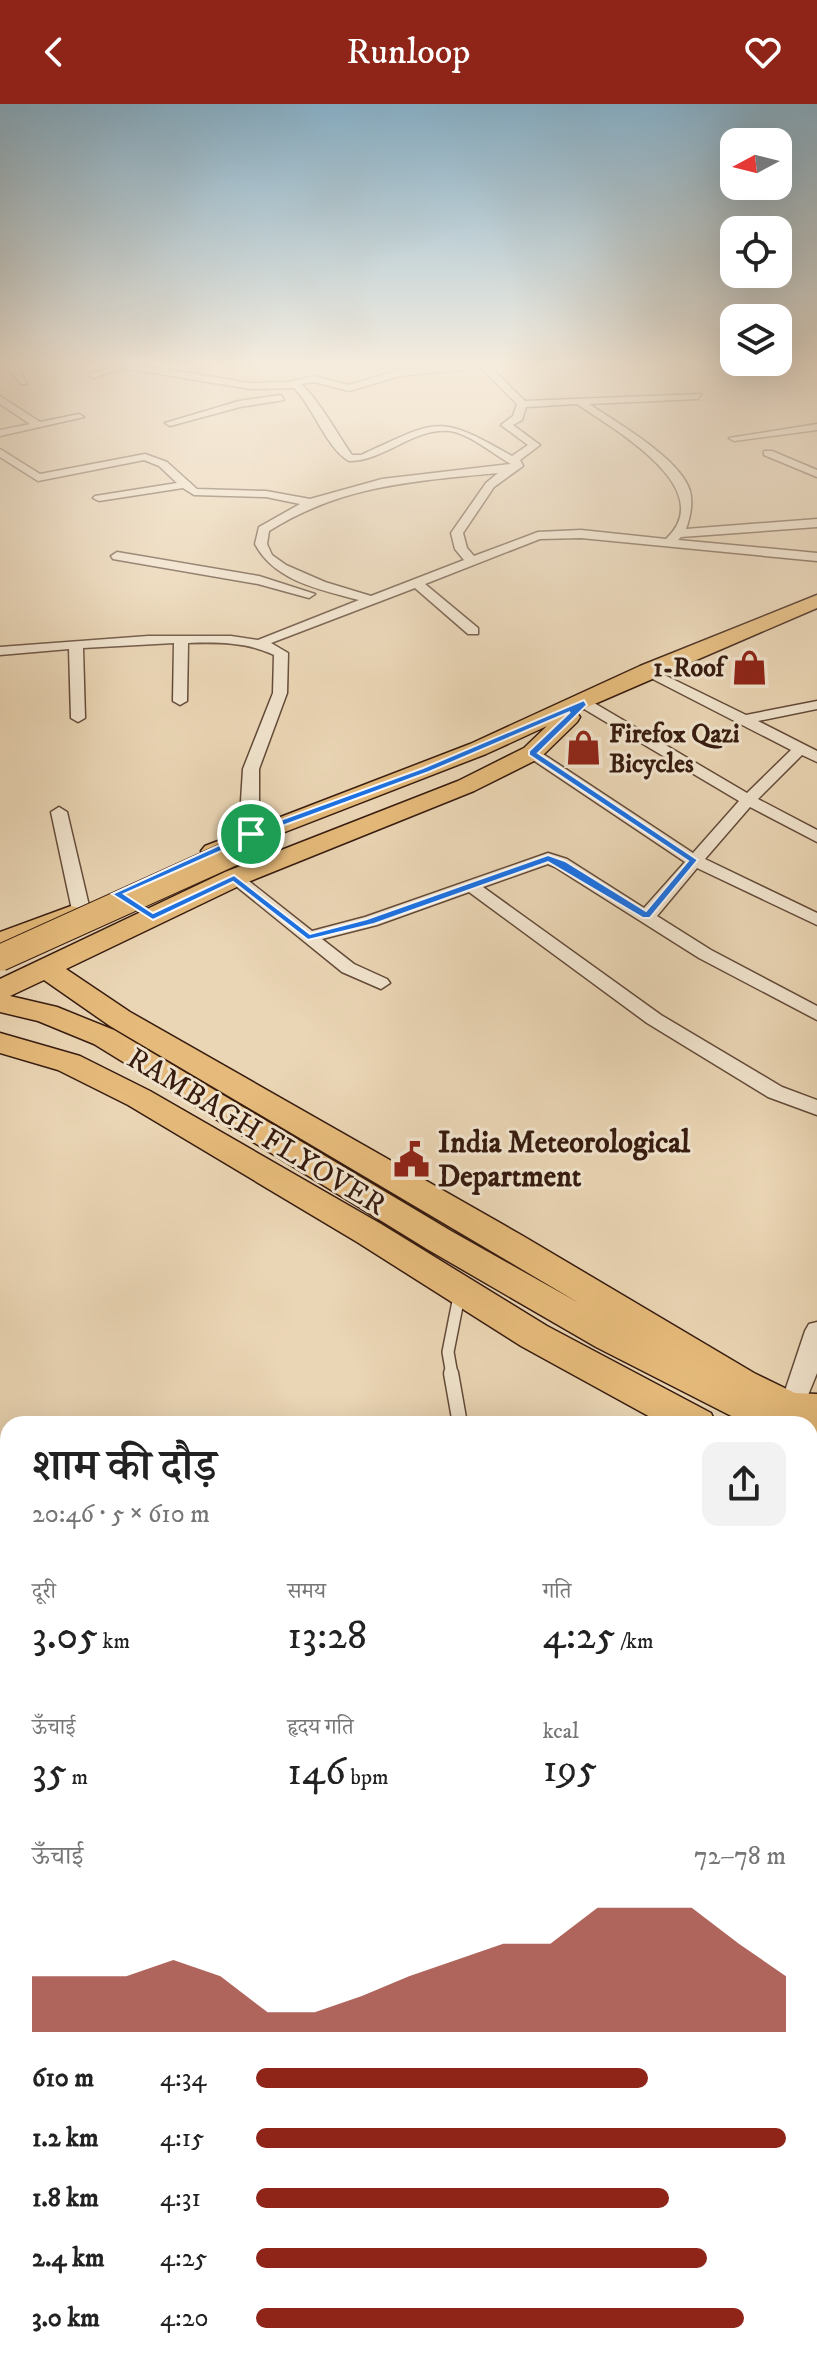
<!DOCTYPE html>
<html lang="hi">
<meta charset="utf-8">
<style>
:root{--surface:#fff;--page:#f2f2f2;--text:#222;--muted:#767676;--accent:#8f2418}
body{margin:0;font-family:"IM FELL DW Pica","Noto Serif Devanagari",serif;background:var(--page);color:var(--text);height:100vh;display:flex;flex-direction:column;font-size:30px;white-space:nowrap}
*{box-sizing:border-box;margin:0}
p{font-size:26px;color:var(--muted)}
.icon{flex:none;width:44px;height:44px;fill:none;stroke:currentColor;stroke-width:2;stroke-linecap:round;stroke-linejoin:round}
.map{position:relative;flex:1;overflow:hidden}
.details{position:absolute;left:0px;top:1312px;width:818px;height:948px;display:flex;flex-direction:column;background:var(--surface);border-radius:24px 24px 0 0;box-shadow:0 8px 32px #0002}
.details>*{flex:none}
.needle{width:52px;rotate:263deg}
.fabs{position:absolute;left:720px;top:24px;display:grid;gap:16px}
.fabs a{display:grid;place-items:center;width:72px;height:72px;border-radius:16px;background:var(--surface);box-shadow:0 8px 32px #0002;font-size:40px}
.pin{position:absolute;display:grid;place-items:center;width:68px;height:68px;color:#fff;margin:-34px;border:4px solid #fff;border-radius:50%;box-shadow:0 2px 8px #0007}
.round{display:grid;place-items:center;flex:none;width:84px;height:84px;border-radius:16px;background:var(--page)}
.head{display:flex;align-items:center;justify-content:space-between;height:136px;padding:0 32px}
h1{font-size:44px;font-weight:600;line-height:60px}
.figures{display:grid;grid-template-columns:repeat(3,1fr);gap:12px;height:136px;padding:8px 32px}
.figures div{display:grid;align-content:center}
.figures b{font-size:40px;font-weight:600}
.figures small{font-size:22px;font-weight:400}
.figures p{font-size:22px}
.chart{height:224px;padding:16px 32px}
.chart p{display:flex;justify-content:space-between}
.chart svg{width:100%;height:144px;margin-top:8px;fill:var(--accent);opacity:.7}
ul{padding:0 32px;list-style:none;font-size:26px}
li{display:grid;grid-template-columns:128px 96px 1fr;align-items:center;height:60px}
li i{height:20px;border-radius:10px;background:var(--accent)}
header{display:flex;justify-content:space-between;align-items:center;height:104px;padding:0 32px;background:var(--accent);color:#fff;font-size:36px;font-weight:600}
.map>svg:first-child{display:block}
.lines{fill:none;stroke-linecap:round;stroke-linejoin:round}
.service-far1-casing{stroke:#634a38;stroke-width:14}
.service-casing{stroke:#634a38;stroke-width:17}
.minor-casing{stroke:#634a38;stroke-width:3}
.primary-casing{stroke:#361b0f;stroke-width:3}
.service-far1{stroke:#f1e4ce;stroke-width:11}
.service{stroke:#f1e4ce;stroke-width:14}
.minor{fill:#f1e4ce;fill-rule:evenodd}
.primary{fill:#e5ba7a;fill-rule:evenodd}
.primary-bridge-casing{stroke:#361b0f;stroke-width:28;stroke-linecap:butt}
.primary-bridge{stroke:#e5ba7a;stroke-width:26}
.route{fill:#1a73e8;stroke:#fff;stroke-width:2;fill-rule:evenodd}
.labels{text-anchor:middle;stroke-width:6;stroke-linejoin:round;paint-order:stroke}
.far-poi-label{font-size:26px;font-weight:bold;fill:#361b0f;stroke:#f1e4ce;text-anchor:end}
.street-label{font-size:30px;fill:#361b0f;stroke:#f1e4ce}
.poi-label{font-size:30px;font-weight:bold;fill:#361b0f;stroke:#f1e4ce;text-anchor:start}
</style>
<header><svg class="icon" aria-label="back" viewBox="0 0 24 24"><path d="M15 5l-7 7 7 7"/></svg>Runloop<svg class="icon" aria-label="heart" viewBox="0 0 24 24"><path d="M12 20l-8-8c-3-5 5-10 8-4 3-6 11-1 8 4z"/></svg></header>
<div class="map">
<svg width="817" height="2260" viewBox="0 0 817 2260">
<rect width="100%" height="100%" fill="#ead5b4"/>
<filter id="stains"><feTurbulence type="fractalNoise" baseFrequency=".0025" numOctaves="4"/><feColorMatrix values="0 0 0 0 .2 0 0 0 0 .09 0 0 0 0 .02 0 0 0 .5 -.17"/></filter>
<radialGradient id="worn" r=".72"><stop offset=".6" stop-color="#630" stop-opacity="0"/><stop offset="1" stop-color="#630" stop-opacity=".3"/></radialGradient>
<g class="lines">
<defs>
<path id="service-far1" d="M452,1271l-4,-23 12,-61"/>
<path id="service" d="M451,1269l9,51"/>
<path id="minor" d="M7,262h10l10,18h-6z
M111,262h35l104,17 38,-1 26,-6 35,9 50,-15 90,-4 36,35 176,-7 -3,5 -109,5c27,18 92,55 101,87 3,12 0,27 -4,38l131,-10v8l-136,10 -3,3 139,13v8l-236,-23 -41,1 -115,45 53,44v6h-10l-53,-46 -144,55 17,10 -1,40 -28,76v65l-8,5 -6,-2 -4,-36 2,-32 30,-76 1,-38c-27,-13 -57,-13 -86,-12l-1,58 -7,4 -7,-4 1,-58 -91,5 2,70 -7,4 -7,-4 -2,-69 -69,6v-8l148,-11h83l27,4 101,-40c-38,-10 -85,-19 -104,-56l4,-17 41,-23 -34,-7 -72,-2 -11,-7 -84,13 -6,-3 2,-2 82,-13 -18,-17 -15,-6 -106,21 -38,-24v-8l40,25 105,-20 22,8 30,27 69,2 44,8 72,-20 129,-15c-18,-10 -41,-30 -61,-33 -36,-4 -65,30 -101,30 -23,-13 -35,-53 -55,-73l-44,1 -126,-21 -31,10 -5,-3zM481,264l36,36 -4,12 -12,9 27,20 -16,11c-75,-43 -74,-36 -151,-1h-9c-17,-24 -30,-51 -51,-71l13,-2 35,9 51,-15zM577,300c34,24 144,84 89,135l-85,-9 -43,2 -64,24 -7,-8 -4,-15 31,-46 29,-21 -3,-6 20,-15 -27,-20 9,-5 4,-13zM498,369l-12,10 -35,50 4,16 9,11 -93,36 -46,-14 -39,-17 -14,-10 -5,-11 2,-13c73,-46 146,-50 229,-58z
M721,262h30l-27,5z
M281,291l3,5 -44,7 -70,19 -5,-3 74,-22z
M0,292l40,26 39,-8 5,3 -84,19v-6l30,-6 -30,-20z
M817,320v6l-83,11 -5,-3z
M764,347h8l45,19v7l-53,-22z
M117,448l142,24 56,18 -6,4 -51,-14 -145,-25 -2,-3z
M648,563l98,48 71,-14v8l-59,12 59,30v11l-15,-7 -44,44 59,31v12l-67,-35 -45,52 112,54v12l-120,-57 -40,48 54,34 106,56v14l-118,-62 -144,-91 -7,-3 -65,23 178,128 121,72 35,13v15l-49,-18 -121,-74 -178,-131 -92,33 -55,14 32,25 33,15 3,4 -9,6 -39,-17 -116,-94 8,-5 6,1 72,57 53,-14 183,-64 19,6 77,49 41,-46 -158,-106v-6h10l156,103 46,-52 -160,-95v-6h10l158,93 44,-43 -148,-76 -2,-3z
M59,703l8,5 23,98 -9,5 -9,-5 -21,-98z
M817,1218v51l-11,27 -1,21 -1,3h-22v-24l23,-69 4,-7z
M810,1587l7,3v113l-7,-3z
M0,1721l8,1v30l-8,-1z
M817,1851v32l-7,1v-32z
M817,2015v36l-7,1v-36z
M8,2127v36l-8,2v-36z"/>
<path id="primary" d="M817,491v13l-241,104 4,5 -3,5 -37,36 -66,33 -231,93 -177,85 64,43 393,224 231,137 41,20 22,1v61l-7,-2v-29h-63l-151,-77 -169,-98 -333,-205 -56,-23 -38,-9v-33l225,-107 233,-91 66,-33 23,-22 -61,28 -263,102h-18l-4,-5 4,-5 265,-102 170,-78zM44,876l66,46 469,277 -128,-72 -337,-201 -57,-23 -47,-11z
M71,802l9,2 4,6 -4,6 -80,29v-17z
M0,929l80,23 70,35 231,133 166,102 164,87 5,11h-53l-142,-78 -164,-104 -229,-137 -70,-35 -58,-17z
M810,1352l7,3v34l-7,-3z"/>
</defs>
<use href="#service-far1" class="service-far1-casing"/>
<use href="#service" class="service-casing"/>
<use href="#minor" class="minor-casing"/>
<use href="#primary" class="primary-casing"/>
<use href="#service-far1" class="service-far1"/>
<use href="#service" class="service"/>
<use href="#minor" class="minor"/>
<use href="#primary" class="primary"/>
<defs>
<path id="primary-bridge" d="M0,854l250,-113"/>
</defs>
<use href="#primary-bridge" class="primary-bridge-casing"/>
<use href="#primary-bridge" class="primary-bridge"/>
</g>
<linearGradient id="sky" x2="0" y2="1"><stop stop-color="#88b6d2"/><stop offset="0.45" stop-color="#f6ecdd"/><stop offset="1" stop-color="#f6ecdd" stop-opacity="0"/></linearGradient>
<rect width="817" height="579" fill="url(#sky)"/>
<path class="route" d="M584,596l3,5 -49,48 160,107 -48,58h-7l-95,-56 -174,62 -66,16 -75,-58 -80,38 -41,-26 136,-62 175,-64zM570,608l-41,39v4l159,106 -42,50 -81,-50 -17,-6 -181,64 -57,15 -76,-59 -81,38 -29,-19 131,-58 174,-64z"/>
<defs>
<symbol id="shop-bare" viewBox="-9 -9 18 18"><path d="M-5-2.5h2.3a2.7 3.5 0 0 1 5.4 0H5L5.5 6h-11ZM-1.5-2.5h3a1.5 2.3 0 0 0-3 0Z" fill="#8f2418" stroke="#f1e4ce" stroke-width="2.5" paint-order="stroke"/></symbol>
<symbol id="civic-bare" viewBox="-9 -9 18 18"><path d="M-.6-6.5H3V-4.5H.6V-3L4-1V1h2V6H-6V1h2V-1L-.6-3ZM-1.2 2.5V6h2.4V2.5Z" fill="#8f2418" stroke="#f1e4ce" stroke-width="2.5" paint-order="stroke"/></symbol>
</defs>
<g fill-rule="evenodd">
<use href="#shop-bare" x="724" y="538" width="51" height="51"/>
<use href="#shop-bare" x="558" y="618" width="51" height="51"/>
<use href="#civic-bare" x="386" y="1030" width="51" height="51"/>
</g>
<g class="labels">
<g class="far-poi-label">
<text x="724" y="572">1-Roof</text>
<text x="609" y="638" text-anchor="start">Firefox Qazi<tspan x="609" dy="30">Bicycles</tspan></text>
</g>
<g class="street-label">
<text transform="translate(257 1027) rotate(31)" y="10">RAMBAGH FLYOVER</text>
</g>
<g class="poi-label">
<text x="438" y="1048">India Meteorological<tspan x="438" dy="34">Department</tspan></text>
</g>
</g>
<rect width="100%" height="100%" filter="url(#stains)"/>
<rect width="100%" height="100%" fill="url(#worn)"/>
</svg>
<div class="fabs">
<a><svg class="needle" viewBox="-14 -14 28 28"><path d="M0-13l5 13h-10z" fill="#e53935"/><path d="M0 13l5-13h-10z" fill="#767676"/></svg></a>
<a><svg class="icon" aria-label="locate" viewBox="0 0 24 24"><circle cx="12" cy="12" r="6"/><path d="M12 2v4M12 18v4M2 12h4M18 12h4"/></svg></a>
<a><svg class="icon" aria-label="layers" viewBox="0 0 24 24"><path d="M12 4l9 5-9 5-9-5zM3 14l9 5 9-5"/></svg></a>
</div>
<div class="pin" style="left:251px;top:730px;background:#1e9e55"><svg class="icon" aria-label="arrive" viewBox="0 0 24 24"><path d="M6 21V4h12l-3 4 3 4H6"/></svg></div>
<section class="details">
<div class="head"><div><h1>शाम की दौड़</h1><p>20:46 · 5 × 610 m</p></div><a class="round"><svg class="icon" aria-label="share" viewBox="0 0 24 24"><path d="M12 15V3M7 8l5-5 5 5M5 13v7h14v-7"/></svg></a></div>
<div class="figures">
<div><p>दूरी</p><b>3.05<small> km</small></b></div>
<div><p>समय</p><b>13:28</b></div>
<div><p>गति</p><b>4:25<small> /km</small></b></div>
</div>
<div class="figures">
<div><p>ऊँचाई</p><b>35<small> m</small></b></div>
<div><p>हृदय गति</p><b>146<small> bpm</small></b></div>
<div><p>kcal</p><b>195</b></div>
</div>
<div class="chart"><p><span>ऊँचाई</span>72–78 m</p>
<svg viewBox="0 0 160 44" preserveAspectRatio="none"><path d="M0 44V27L10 27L20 27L30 22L40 27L50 38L60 38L70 33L80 27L90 22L100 17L110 17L120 6L130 6L140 6L150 17L160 27V44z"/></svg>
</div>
<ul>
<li><b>610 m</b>4:34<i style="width:74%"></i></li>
<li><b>1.2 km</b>4:15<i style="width:100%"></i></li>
<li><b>1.8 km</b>4:31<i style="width:78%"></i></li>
<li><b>2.4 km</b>4:25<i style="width:85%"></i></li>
<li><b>3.0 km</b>4:20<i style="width:92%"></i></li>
</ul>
</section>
</div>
